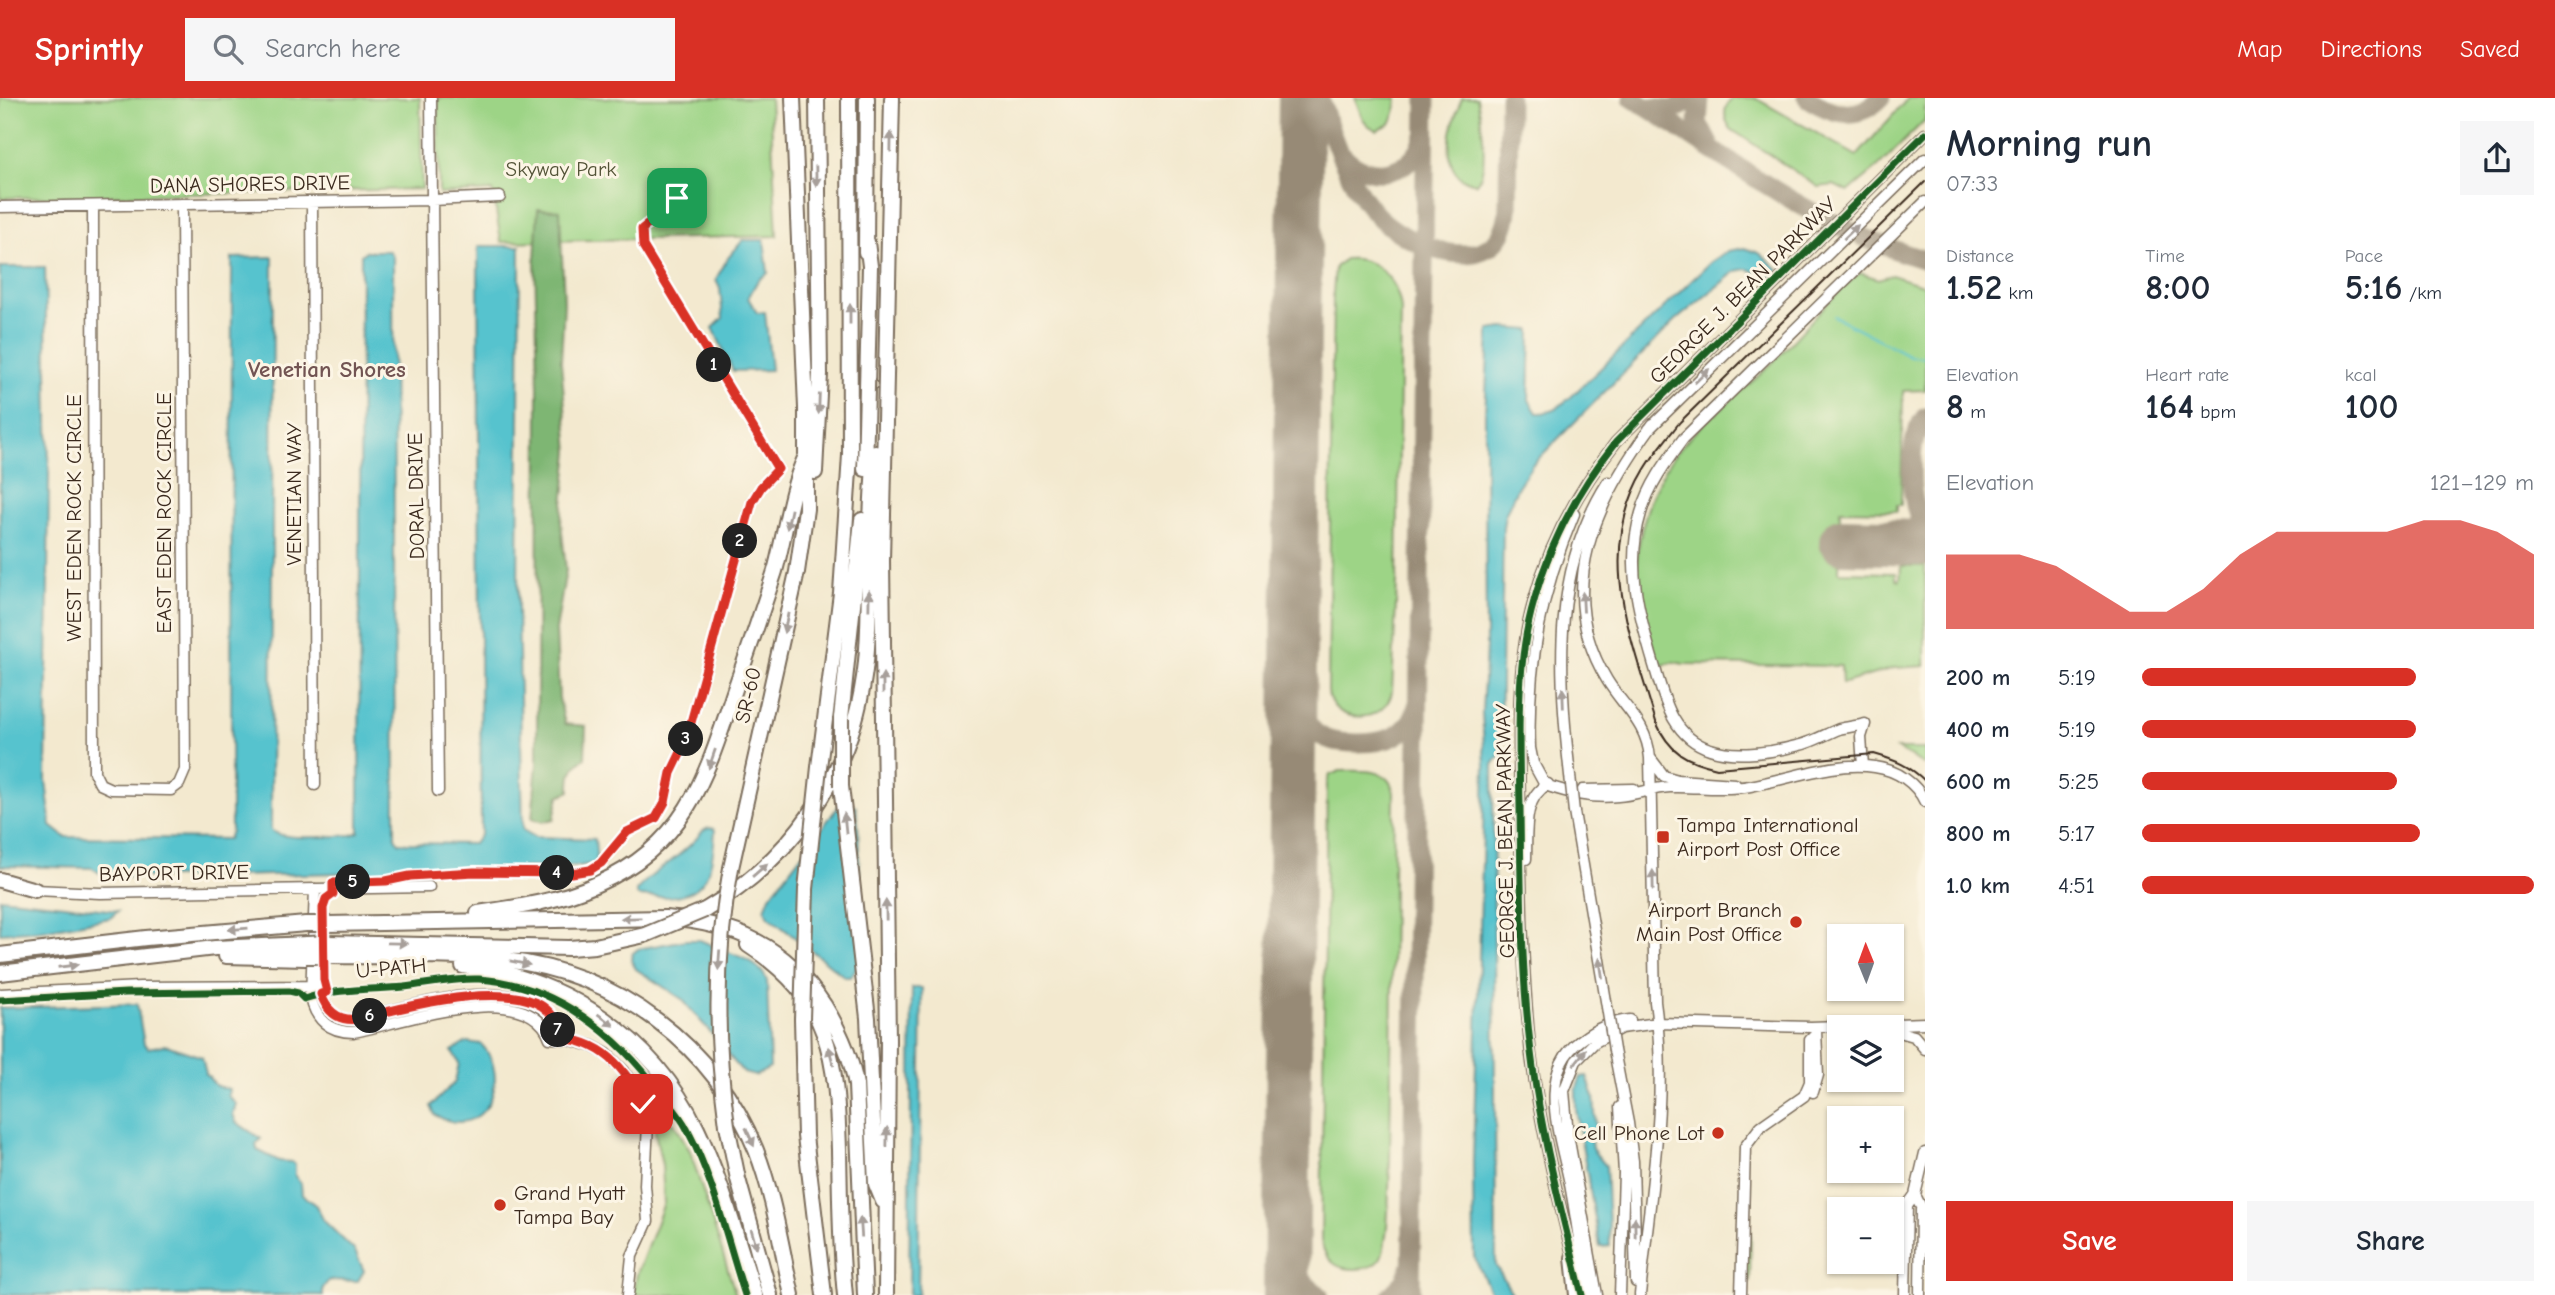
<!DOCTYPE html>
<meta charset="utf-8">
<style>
:root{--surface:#fff;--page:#f6f6f7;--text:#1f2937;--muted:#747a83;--accent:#d93025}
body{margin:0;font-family:"Comic Neue",sans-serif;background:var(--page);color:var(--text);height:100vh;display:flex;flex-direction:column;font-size:26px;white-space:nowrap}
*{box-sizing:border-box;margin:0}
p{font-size:23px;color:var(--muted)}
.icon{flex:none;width:38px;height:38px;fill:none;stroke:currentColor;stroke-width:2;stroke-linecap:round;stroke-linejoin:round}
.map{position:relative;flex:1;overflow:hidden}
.drawer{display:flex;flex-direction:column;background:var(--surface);width:630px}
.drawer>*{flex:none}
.needle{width:46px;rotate:359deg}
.fabs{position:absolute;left:1827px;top:826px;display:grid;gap:14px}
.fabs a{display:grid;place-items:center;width:77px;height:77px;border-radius:0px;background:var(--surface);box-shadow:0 2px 5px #0004;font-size:35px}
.pin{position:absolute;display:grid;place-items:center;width:60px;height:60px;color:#fff;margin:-30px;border-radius:14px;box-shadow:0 4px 10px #0006}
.km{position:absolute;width:35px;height:35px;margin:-18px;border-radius:50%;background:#222;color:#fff;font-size:19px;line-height:35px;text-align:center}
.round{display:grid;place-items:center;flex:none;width:74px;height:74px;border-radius:0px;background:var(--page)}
.headline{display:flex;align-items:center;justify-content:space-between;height:119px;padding:0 21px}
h1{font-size:38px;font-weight:700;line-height:52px}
.stats{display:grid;grid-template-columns:repeat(3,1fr);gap:10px;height:119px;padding:7px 21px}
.stats div{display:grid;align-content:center}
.stats b{font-size:35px;font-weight:700}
.stats small{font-size:19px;font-weight:400}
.stats p{font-size:19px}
.chart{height:196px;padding:14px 21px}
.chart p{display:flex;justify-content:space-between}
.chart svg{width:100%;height:126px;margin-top:7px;fill:var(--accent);opacity:.7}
.cta{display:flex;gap:14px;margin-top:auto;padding:14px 21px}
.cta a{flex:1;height:80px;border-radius:0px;background:var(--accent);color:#fff;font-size:28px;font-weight:700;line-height:80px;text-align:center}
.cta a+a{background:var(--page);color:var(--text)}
ul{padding:0 21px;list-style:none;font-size:23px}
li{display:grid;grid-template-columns:112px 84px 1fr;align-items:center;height:52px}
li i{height:18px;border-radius:9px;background:var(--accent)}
header{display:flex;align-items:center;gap:42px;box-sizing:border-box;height:98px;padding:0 35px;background:var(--accent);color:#fff}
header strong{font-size:33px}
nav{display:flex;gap:38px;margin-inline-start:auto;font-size:24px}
.search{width:490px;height:63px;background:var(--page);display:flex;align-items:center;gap:18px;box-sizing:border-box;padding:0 24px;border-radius:0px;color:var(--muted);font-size:26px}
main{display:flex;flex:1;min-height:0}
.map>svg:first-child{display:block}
.green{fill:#9dd486;stroke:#6c7f52;stroke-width:2}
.forest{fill:#7eb673;stroke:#5c7048;stroke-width:2}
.water{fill:#56c3ce;stroke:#487676;stroke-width:2}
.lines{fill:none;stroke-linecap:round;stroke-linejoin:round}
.stream{stroke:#56c3ce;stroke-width:2}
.taxiway{stroke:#978a76;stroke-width:19}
.runway{stroke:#978a76;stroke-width:46}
.minor-casing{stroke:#7b6d5c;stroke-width:13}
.highway-casing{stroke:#7b6d5c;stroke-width:18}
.minor{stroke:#fff;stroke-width:10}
.highway{stroke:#fff;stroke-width:14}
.tram{stroke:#3b2a1e;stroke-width:2}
.minor-bridge-casing{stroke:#7b6d5c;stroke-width:13;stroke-linecap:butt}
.highway-bridge-casing{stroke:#7b6d5c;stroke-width:18;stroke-linecap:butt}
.minor-bridge{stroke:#fff;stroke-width:10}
.highway-bridge{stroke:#fff;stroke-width:14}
.cycleway-casing{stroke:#fcf5e5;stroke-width:11}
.cycleway{stroke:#1b5e20;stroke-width:7}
.oneway{fill:#a79f9a}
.route-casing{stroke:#fff;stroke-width:14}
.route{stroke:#d93025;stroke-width:9}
.poi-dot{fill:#c8321e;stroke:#fcf5e5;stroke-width:2.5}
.labels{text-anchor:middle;stroke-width:6;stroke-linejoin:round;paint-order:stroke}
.park-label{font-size:21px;fill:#545438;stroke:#fcf5e5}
.street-label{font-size:21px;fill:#3b2a1e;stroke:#fcf5e5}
.poi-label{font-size:21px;fill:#3b2a1e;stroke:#fcf5e5;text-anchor:start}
.neighbourhood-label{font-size:23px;font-weight:bold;fill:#725453;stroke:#fcf5e5}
</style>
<header>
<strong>Sprintly</strong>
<div class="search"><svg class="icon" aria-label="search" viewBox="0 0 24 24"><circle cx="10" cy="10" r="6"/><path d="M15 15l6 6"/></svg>Search here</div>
<nav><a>Map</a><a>Directions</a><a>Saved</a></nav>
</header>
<main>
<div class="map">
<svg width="1925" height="1197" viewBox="0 0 1925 1197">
<rect width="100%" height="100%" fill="#fcf5e5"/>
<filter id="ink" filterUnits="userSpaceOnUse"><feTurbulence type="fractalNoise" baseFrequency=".0143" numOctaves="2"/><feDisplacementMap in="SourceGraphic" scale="14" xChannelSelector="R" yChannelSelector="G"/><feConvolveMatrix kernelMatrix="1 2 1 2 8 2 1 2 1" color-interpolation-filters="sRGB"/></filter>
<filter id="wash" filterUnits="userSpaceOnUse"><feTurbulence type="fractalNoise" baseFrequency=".00686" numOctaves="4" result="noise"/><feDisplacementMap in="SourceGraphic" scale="28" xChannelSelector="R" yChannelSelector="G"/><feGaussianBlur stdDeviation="1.57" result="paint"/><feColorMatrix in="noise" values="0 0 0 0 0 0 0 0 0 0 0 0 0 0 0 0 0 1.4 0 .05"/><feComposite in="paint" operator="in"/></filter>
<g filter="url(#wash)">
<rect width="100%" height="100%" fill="#f3e9cf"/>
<path class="green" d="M0,0h420l2,91 -422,9z
M438,0h332l7,138 -276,6 -8,-51 -54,3z
M1355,0h42l-2,15 -5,11 -13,6c-15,-5 -17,-18 -22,-32z
M1462,0h15c4,20 13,71 -1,86 -41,-8 -25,-59 -14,-86z
M1733,0h22l102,58 51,-58h17v22l-47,47 -30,25 -14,-7 -16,2 -87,-58c-8,-11 -8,-22 2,-31z
M1345,161c32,-3 53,22 56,51l-4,272 -5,110c-7,34 -62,32 -64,-1l5,-398 2,-26z
M1860,175l18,6 14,-4 33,11v104l-22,1 -2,114h-4v6l-57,-1 -1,62 57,1v6l4,1 1,-14h24v100l-31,2 -49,15h-3l-1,-17 -157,-2 -10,-2 -15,4c-6,-22 -15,-45 -20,-67 -10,-51 12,-121 48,-159 25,-26 54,-47 80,-72 32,-31 58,-67 93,-95z
M1897,651h28v16z
M1340,673c21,0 49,-5 54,22l-4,368c-1,20 -1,85 -10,98 -8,11 -24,11 -36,9 -13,-3 -21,-15 -23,-28l6,-457 3,-8z
M659,1022l15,3 16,28 46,144h-103l4,-21 27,-71 -2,-38 -7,-33z
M1748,1130l3,3 -1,50 -5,-5 1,-47z"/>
<path class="forest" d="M538,111l22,1 4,93 -3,59 8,90 -8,70 5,48 -10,60 3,68 6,26 21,2 -1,32c-14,10 -15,16 -15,33l-11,5 -5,23 -12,3 -10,-4 5,-55 1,-376 -3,-128z"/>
<path class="water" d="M743,142h21l4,33 -10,7 -10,18 9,15 8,-1 6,58 -38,1 -20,-43 10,-10 -3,-29 -4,-10 12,-21z
M478,148h42l-2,362 5,222 12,7 60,2 2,24 -17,3 -381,11h-93l-14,-9 -92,-2v-599h45l4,206 -3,307 5,46 14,11 163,2 3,-8 1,-573 41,-1 -2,573c14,12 62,6 81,5l7,-3 2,-577 5,-4h23l4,6 2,580 4,6 75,1 7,-10z
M1744,150l15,5 20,17 -9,7 -23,-8 -11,2 -60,49 -144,145 -15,23 -12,27 -2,12 -3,227 -7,11 3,501 17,29h-21l-18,-38 -1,-95 12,-397 -3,-53 4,-64 -1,-231 4,-87 14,-2 28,2 -2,70 8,13c15,1 24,-8 35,-17l139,-134 17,-11z
M846,704l10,5 2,16 4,135 -11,19h-6l-76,-60 -4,-8 5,-13 71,-93z
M712,730l3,2c-3,61 -19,71 -77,66l-2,-5c16,-20 42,-31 59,-51 6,-6 8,-12 17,-12z
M0,800l118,13 -8,7 -67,12 -43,3z
M686,842h14l16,7v92l-34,-40 -46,-30 -5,-9 1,-6 6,-5z
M723,852c16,6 39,14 44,31l3,87 -15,8 -11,-3 -21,-24z
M912,890h10l-4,307h-9z
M137,906l7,40 4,4 18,-3 36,12 4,17 10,12 13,3 -1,7 8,8 -3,10 3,8 25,17 -5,5 1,6 22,11 13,1 3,3v11l6,8 1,11 13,9 9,17 31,30 9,20 -6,10 -29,-1 -6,8v7h-323v-287z
M467,944l14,2c32,32 5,100 -46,71l-4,-9 24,-24 4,-19 -7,-12z
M1587,978l7,21 2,30 -5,15 1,7 14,17 4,80 -10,1 -24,-137v-20l5,-13z"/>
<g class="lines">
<path class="stream" d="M1834,218l76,40 15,1"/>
<path class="taxiway" d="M1320,0c12,38 26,81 52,112 31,37 129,77 136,0l1,-112
M1632,0c94,59 185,130 293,162
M1700,0l-2,25 12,23
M1807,0c25,16 50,24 74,0
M1651,10l23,2 23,-12
M1343,57c26,29 69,20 81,-17
M1925,319c-19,22 -17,89 0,113
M1294,591c5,15 10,33 22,44 13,9 27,10 42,10 28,0 52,-7 59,-37
M1288,1079c0,40 -9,93 31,118
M1391,1197l13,-13 6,-14
M1411,1197l15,-1197"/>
<path class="runway" d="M1842,443l83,2
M1286,1197l15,-1197"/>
</g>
</g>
<g filter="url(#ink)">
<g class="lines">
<defs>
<path id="minor" d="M431,0l7,693
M312,104l3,583
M93,108l1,566 6,12 11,5 60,1 8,-6 6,-14 -3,-566
M0,109l432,-7 68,-3
M1649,331l276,-270
M1574,416c-33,77 -47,150 -44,234l3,15 12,22c24,8 47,14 73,11 17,-1 34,-8 52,-9 27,-1 53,4 80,-1 40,-7 84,-25 125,-19 22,3 41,16 50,35
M1651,661l13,17 14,4 57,4
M1569,668c-11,-97 -16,-198 39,-284
M1863,668l-2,-29 4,-13c-8,2 -17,3 -26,5 -13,5 -26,13 -39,16 -26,7 -64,13 -90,4 -38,-12 -46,-51 -56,-84 -15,-50 -29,-100 -13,-152 8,-28 25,-51 42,-74l242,-237
M1583,692l51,-1
M1574,714l33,195
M1526,761c1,-26 -4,-61 22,-75
M315,791l-4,108c4,22 18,35 42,35 46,-8 174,-57 197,6l18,1 24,7 15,8 17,17 22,38 2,14 -3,62 3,36 -16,35 -4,39
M35,792l65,3 329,-6
M320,861c0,20 -4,47 18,58 15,8 36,-2 52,-6 41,-10 113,-29 151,-4 11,7 17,18 17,31
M0,896l140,-7 176,-1
M1892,932l22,6 11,13
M1614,952l14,73 5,38 3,121
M1813,994l5,-17 -2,-44
M1620,1009l4,66 -4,122
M1915,1097l6,12 -1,88
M1574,1164c-17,-68 -34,-137 -43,-207 -9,-83 -10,-166 -11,-249 -1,-67 -5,-140 14,-206 16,-59 44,-110 82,-158l309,-308
M1587,1197c-5,-37 -10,-74 -17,-111 -9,-46 -35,-111 11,-144 16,-12 30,-18 49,-20
M1597,1197l-29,-160 -4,-44 12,-30 19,-19 26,-14 37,-5 153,4 114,-4
M1640,1197c9,-97 29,-196 15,-293l-5,-244c-3,-35 -26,-50 -43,-78 -55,-91 -10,-180 46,-256
M1741,1197l4,-148 16,-21 43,-30 6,-14v-42l6,-6
M1905,1197l2,-89 8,-11 10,-42"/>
<path id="highway" d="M866,154l1,-154
M865,371l5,-203 -3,-24
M815,374l5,-98 -3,-276
M841,620l21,-198
M819,669l22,-174 9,-138 -1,-357
M841,688l27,232 8,166 7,17
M731,770l66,-296 9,-63v-101l-13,-310
M0,782l35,10
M705,812c86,-50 145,-134 159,-233 5,-30 4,-61 5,-91 1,-44 2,-88 6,-133
M478,815c41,-6 82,-12 119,-29 89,-39 109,-107 137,-192 14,-40 28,-81 41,-121 10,-36 15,-81 30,-113
M328,826l337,-6c69,5 120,27 159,87 16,26 27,51 32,80l9,210
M328,845l241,5 26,-2 50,-11
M748,847c84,54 88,114 91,205 1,48 1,97 6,145
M0,857l146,-17 160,-14
M226,858l80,2
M330,858c58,1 118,-2 175,4 113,13 209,85 251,190 18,46 25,97 36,145
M463,868c101,11 190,71 234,163 25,52 40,111 58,166
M0,875l215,-25 92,-4
M802,921l3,117 19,159
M727,1027l11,54 32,116
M1573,1160l4,37
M886,1197l2,-255 -6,-479 10,-463"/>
</defs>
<use href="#minor" class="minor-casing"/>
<use href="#highway" class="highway-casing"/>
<use href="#minor" class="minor"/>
<use href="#highway" class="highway"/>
<path class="tram" d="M1925,84l-245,240c-12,15 -25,30 -35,47 -51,84 -14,168 11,253 13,30 30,39 61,46l157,-14c21,6 36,12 51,27"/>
<defs>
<path id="minor-bridge" d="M1569,668l5,46
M1607,909l7,43"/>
<path id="highway-bridge" d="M841,620v68
M306,826h22
M645,837l60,-25
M307,846l21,-1
M306,858h24
M802,921l4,-130 13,-122
M727,1027c-12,-86 -12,-172 4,-257"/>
</defs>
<use href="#minor-bridge" class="minor-bridge-casing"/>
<use href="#highway-bridge" class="highway-bridge-casing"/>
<use href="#minor-bridge" class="minor-bridge"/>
<use href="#highway-bridge" class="highway-bridge"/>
<defs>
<path id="cycleway" d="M327,894l-3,-12 -1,-72 3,-9 7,-5v-11l53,-2 24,-5 64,-5 109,1 18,-9 26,-31 29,-14 9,-16 6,-29 14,-29 40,-152 27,-90 9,-15 17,-18 -135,-223 -2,-17c15,-16 45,-23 35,-50
M0,902l126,-7 163,-2 9,2 6,6c34,-11 66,-9 100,-12 25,-3 49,-9 75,-8 77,5 139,56 183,116 9,11 19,21 25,34 27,51 40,111 58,166
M1582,1197c-17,-69 -35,-137 -46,-207 -15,-93 -15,-188 -16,-281 -1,-68 -5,-141 14,-206 16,-60 44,-111 82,-159l309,-308"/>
</defs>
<use href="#cycleway" class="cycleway-casing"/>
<use href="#cycleway" class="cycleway"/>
</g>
<defs><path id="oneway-solid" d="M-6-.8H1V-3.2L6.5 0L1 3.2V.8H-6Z" transform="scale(1.75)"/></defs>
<g class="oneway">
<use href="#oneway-solid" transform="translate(891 44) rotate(-89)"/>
<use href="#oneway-solid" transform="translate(816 78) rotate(89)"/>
<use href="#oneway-solid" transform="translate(1851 134) rotate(-44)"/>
<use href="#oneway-solid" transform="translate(850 216) rotate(-90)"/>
<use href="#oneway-solid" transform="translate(1702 278) rotate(-44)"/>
<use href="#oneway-solid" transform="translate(819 306) rotate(92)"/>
<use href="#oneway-solid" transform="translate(789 421) rotate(102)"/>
<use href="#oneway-solid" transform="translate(869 502) rotate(-89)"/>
<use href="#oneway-solid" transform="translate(1583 504) rotate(-93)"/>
<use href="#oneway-solid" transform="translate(786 525) rotate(102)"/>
<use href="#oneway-solid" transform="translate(883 585) rotate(-90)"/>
<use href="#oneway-solid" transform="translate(1563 600) rotate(-92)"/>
<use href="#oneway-solid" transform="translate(712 661) rotate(109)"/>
<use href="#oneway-solid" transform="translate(845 725) rotate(-96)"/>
<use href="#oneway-solid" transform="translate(760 772) rotate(-41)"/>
<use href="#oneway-solid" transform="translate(1653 782) rotate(-91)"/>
<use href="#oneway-solid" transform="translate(886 812) rotate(-91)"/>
<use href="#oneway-solid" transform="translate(631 820) rotate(179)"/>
<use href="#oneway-solid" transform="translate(238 831) rotate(175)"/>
<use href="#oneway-solid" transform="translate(397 845) rotate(1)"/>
<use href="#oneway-solid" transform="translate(719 862) rotate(94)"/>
<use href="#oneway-solid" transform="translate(520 865) rotate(11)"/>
<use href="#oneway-solid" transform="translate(68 868) rotate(-7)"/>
<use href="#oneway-solid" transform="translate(1601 870) rotate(-99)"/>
<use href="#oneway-solid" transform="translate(606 922) rotate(36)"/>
<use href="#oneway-solid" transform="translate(831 958) rotate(-105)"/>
<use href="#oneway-solid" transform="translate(1580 959) rotate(-52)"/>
<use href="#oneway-solid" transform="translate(750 1039) rotate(66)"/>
<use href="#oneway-solid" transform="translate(887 1039) rotate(-89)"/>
<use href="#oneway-solid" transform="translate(861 1129) rotate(-94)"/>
<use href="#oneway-solid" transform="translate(1635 1129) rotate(-91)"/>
<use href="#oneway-solid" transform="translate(754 1141) rotate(74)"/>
</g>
</g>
<g class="lines" filter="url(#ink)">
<defs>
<path id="route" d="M643,1006c-18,-37 -42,-64 -85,-66 2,-76 -161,-29 -199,-19 -20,3 -32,-7 -38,-25l6,-2 -3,-12 -1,-72 3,-9 7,-5v-11l53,-2 24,-5 64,-4 98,1 18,-3 11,-7 26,-31 29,-14 9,-16 6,-29 14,-29 67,-242 9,-15 17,-18 -135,-223 -1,-17 29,-23 6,-8"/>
</defs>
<use href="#route" class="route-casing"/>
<use href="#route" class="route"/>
</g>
<g class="poi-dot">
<rect x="1656" y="732" width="14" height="14" rx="3.5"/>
<circle cx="1796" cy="824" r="7"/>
<circle cx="1718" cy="1035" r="7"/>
<circle cx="500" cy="1107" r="7"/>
</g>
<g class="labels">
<g class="park-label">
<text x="561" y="78">Skyway Park</text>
</g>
<g class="street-label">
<text transform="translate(250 86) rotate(-1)" y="7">DANA SHORES DRIVE</text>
<text transform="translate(1743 192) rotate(-45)" y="7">GEORGE J. BEAN PARKWAY</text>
<text transform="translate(294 396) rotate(-90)" y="7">VENETIAN WAY</text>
<text transform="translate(416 398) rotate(-91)" y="7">DORAL DRIVE</text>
<text transform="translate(164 415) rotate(-90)" y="7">EAST EDEN ROCK CIRCLE</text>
<text transform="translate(74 420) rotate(-90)" y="7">WEST EDEN ROCK CIRCLE</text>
<text transform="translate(748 597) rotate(-77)" y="7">SR-60</text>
<text transform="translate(1505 733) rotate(-91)" y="7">GEORGE J. BEAN PARKWAY</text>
<text transform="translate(174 775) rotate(-1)" y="7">BAYPORT DRIVE</text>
<text transform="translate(391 870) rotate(-5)" y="7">U-PATH</text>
</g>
<g class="poi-label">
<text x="1677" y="734">Tampa International<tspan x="1677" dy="24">Airport Post Office</tspan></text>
<text x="1782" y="819" text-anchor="end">Airport Branch<tspan x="1782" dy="24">Main Post Office</tspan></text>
<text x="1704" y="1042" text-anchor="end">Cell Phone Lot</text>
<text x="514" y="1102">Grand Hyatt<tspan x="514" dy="24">Tampa Bay</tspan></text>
</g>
<g class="neighbourhood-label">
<text x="327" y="279">Venetian Shores</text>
</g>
</g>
</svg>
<div class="fabs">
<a><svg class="needle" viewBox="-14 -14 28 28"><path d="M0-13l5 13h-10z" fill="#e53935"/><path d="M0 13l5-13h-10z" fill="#747a83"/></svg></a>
<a><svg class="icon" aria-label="layers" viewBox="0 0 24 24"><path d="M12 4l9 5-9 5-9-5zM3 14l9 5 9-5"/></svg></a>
<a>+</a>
<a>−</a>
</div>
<div class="pin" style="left:677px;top:100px;background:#1e9e55"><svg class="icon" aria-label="arrive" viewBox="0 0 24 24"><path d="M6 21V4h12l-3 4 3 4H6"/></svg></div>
<div class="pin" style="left:643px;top:1006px;background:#d93025"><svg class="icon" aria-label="check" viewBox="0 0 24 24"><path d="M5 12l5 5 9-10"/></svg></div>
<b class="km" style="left:714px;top:267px">1</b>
<b class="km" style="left:740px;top:443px">2</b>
<b class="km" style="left:686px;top:641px">3</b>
<b class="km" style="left:557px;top:775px">4</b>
<b class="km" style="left:353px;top:784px">5</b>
<b class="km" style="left:370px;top:918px">6</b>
<b class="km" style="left:558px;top:932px">7</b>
</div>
<section class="drawer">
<div class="headline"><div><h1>Morning run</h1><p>07:33</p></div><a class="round"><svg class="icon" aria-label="share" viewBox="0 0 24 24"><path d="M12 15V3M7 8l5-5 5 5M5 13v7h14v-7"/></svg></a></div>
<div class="stats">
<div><p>Distance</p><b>1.52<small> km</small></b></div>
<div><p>Time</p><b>8:00</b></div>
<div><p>Pace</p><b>5:16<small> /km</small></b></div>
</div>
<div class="stats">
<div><p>Elevation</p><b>8<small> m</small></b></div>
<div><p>Heart rate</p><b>164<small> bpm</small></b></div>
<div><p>kcal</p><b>100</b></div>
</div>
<div class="chart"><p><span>Elevation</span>121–129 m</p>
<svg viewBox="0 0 160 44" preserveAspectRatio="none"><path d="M0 44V18L10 18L20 18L30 22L40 30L50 38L60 38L70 30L80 18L90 10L100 10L110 10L120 10L130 6L140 6L150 10L160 18V44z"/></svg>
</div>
<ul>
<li><b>200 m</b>5:19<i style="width:70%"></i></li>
<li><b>400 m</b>5:19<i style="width:70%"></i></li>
<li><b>600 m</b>5:25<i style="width:65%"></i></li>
<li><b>800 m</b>5:17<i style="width:71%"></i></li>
<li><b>1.0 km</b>4:51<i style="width:100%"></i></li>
</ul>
<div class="cta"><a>Save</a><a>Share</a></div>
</section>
</main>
